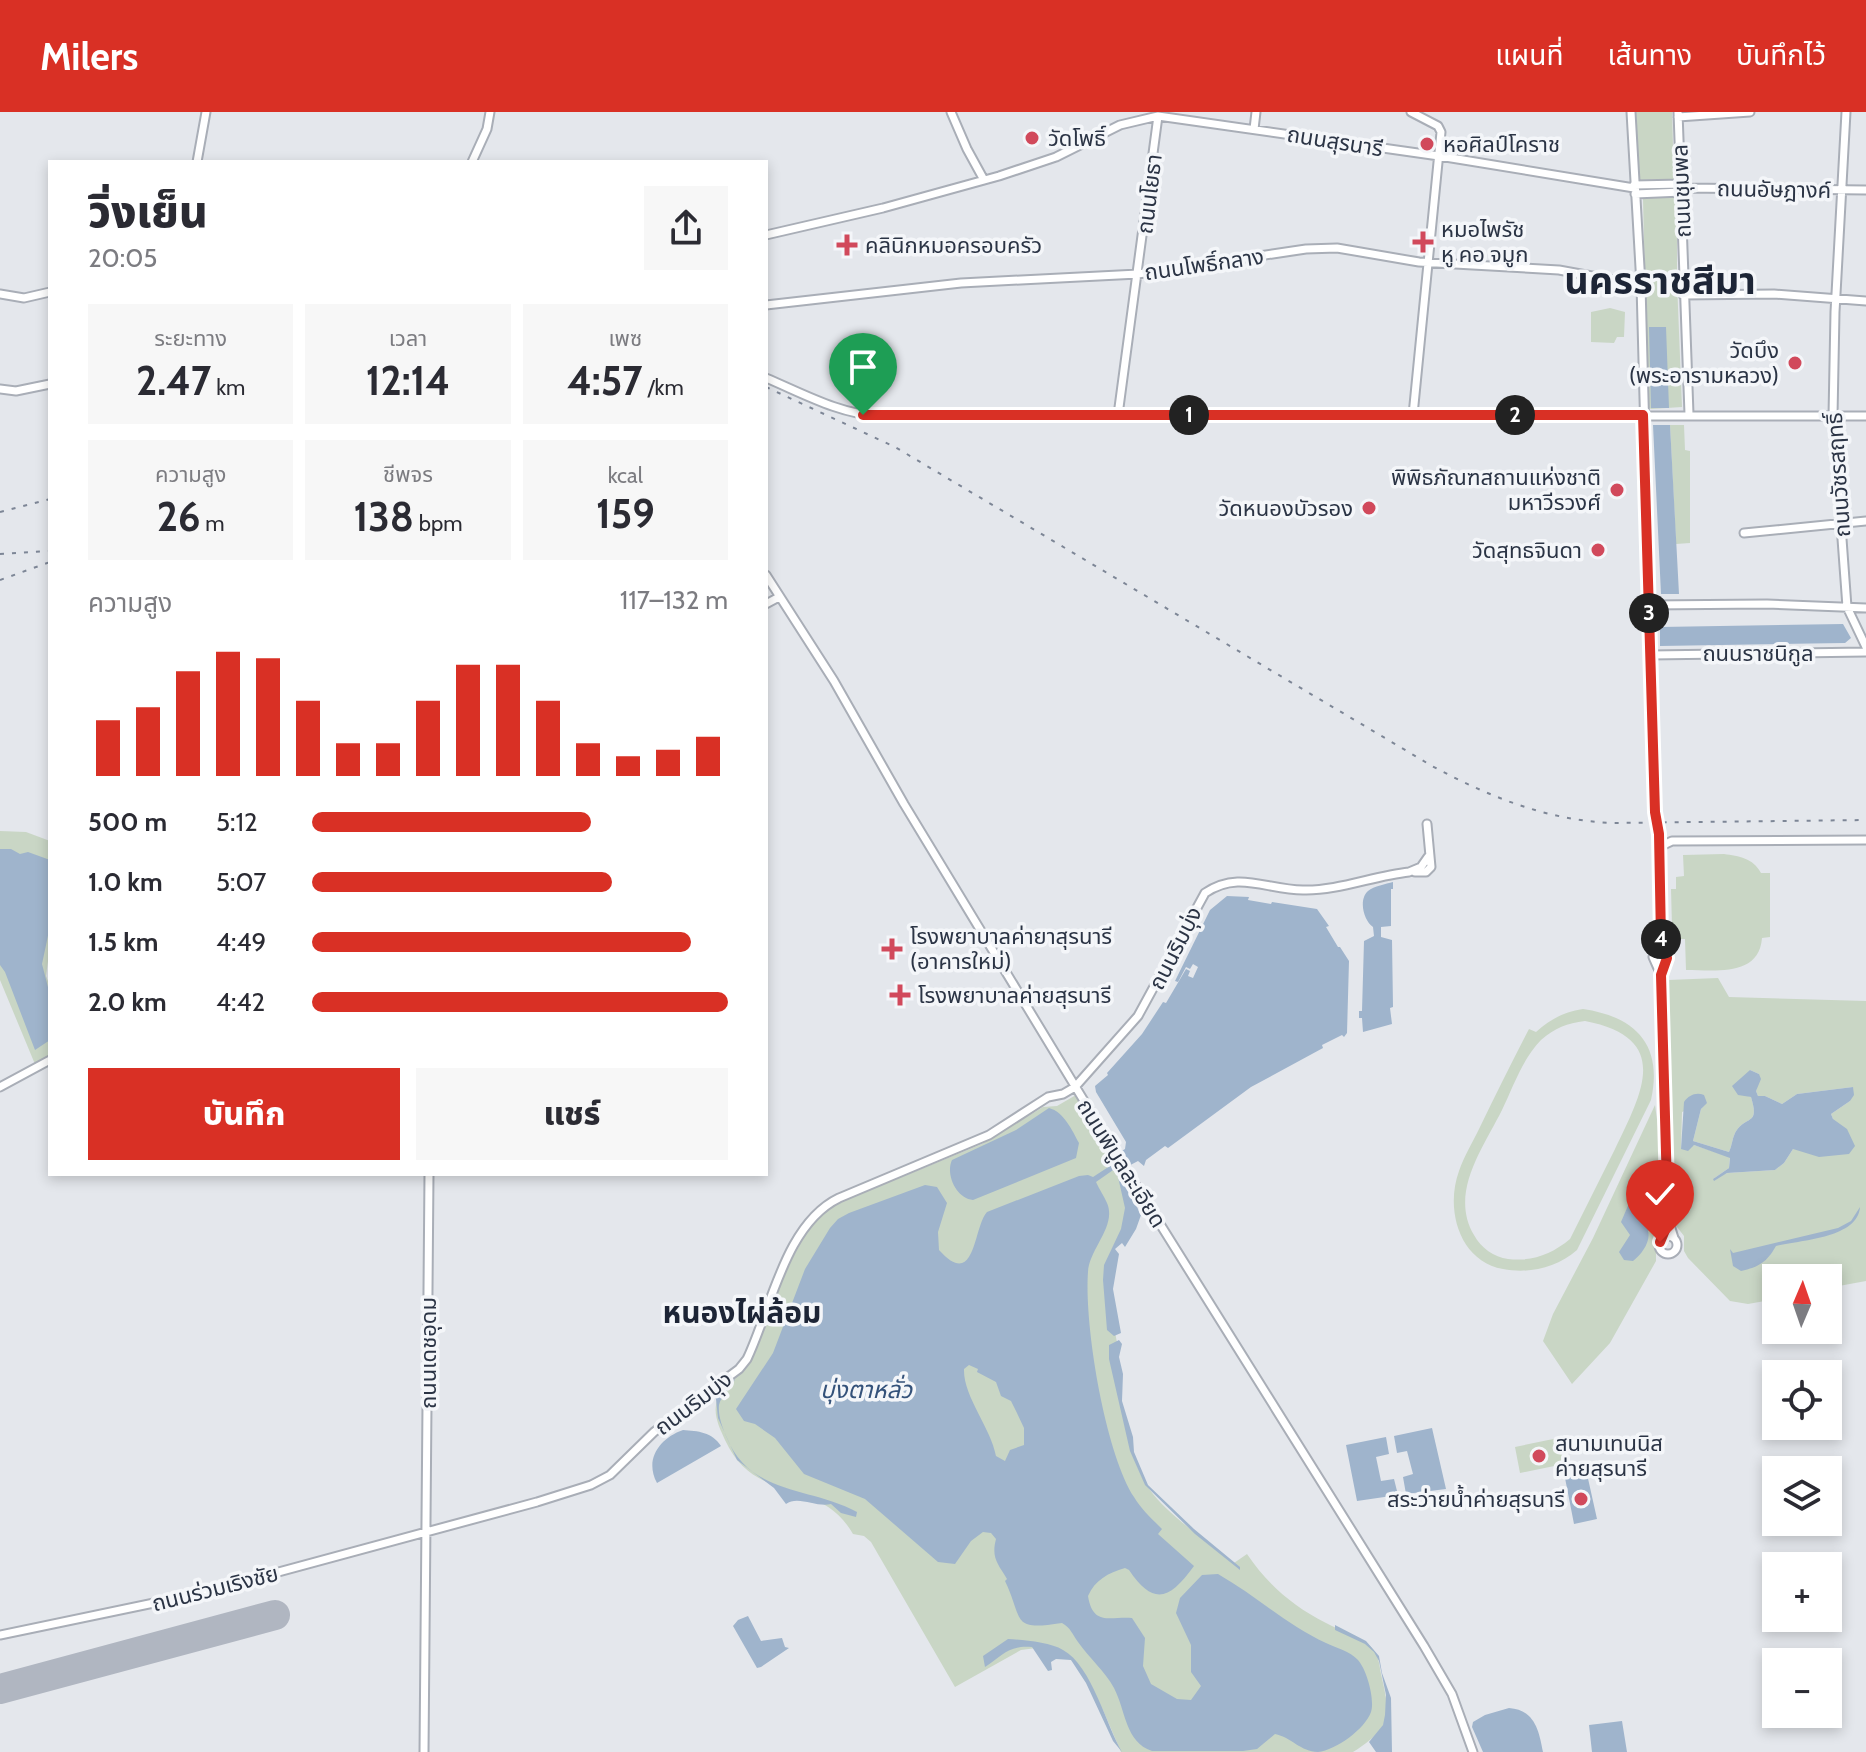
<!DOCTYPE html>
<html lang="th">
<meta charset="utf-8">
<style>
:root{--surface:#fff;--page:#f7f7f7;--text:#2b2b33;--muted:#7c7c81;--accent:#d93025}
body{margin:0;font-family:Cabin,"Noto Sans Thai",sans-serif;background:var(--page);color:var(--text);height:100vh;display:flex;flex-direction:column;font-size:30px;white-space:nowrap}
*{box-sizing:border-box;margin:0}
p{font-size:26px;color:var(--muted)}
.icon{flex:none;width:44px;height:44px;fill:none;stroke:currentColor;stroke-width:2;stroke-linecap:round;stroke-linejoin:round}
.map{position:relative;flex:1;overflow:hidden}
.drawer{position:absolute;left:48px;top:48px;width:720px;height:1016px;display:flex;flex-direction:column;background:var(--surface);border-radius:0px;box-shadow:0 4px 12px #0003}
.drawer>*{flex:none}
.needle{width:52px;rotate:2deg}
.fabs{position:absolute;left:1762px;top:1152px;display:grid;gap:16px}
.fabs a{display:grid;place-items:center;width:80px;height:80px;border-radius:0px;background:var(--surface);box-shadow:0 4px 12px #0003;font-size:40px}
.pin{position:absolute;display:grid;place-items:center;width:68px;height:68px;color:#fff;margin:-82px -34px;border-radius:50% 50% 50% 0;rotate:-45deg;box-shadow:0 0 8px #0007}
.pin .icon{rotate:45deg}
.km{position:absolute;width:40px;height:40px;margin:-20px;border-radius:50%;background:#222;color:#fff;font-size:22px;line-height:40px;text-align:center}
.round{display:grid;place-items:center;flex:none;width:84px;height:84px;border-radius:0px;background:var(--page)}
.headline{display:flex;align-items:center;justify-content:space-between;height:136px;padding:0 40px}
h1{font-size:44px;font-weight:800;line-height:60px}
.stats{display:grid;grid-template-columns:repeat(3,1fr);gap:12px;height:136px;padding:8px 40px}
.stats div{display:grid;align-content:center;border-radius:0px;background:var(--page);text-align:center}
.stats b{font-size:40px;font-weight:800}
.stats small{font-size:22px;font-weight:400}
.stats p{font-size:22px}
.chart{height:224px;padding:16px 40px}
.chart p{display:flex;justify-content:space-between}
.chart svg{width:100%;height:144px;margin-top:8px;stroke:var(--accent);stroke-width:6}
.primary-button{display:flex;gap:16px;margin-top:auto;padding:16px 40px}
.primary-button a{flex:1;height:92px;border-radius:0px;background:var(--accent);color:#fff;font-size:32px;font-weight:800;line-height:92px;text-align:center}
.primary-button a+a{background:var(--page);color:var(--text)}
ul{padding:0 40px;list-style:none;font-size:26px}
li{display:grid;grid-template-columns:128px 96px 1fr;align-items:center;height:60px}
li i{height:20px;border-radius:10px;background:var(--accent)}
header{display:flex;align-items:center;gap:48px;box-sizing:border-box;height:112px;padding:0 40px;background:var(--accent);color:#fff}
header strong{font-size:38px}
nav{display:flex;gap:44px;margin-inline-start:auto;font-size:28px}
.map>svg:first-child{display:block}
.green{fill:#c9d6c5;fill-rule:evenodd}
.water{fill:#9fb4cc;fill-rule:evenodd}
.lines{fill:none;stroke-linecap:round;stroke-linejoin:round}
.runway{stroke:#b0b6c1;stroke-width:30}
.secondary-casing{stroke:#a9aeb7;stroke-width:11}
.secondary{stroke:#fff;stroke-width:7}
.rail{stroke:#7d8696;stroke-width:2;stroke-dasharray:4 8;stroke-linecap:butt}
.route-casing{stroke:#fff;stroke-width:16}
.route{stroke:#d93025;stroke-width:10}
.poi-dot{fill:#d1495b;stroke:#f4f6f9;stroke-width:3}
.labels{text-anchor:middle;stroke-width:7;stroke-linejoin:round;paint-order:stroke}
.poi-label{font-size:22px;fill:#2b3445;stroke:#f4f6f9;text-anchor:start}
.street-label{font-size:22px;fill:#2b3445;stroke:#f4f6f9}
.water-label{font-size:24px;font-style:italic;fill:#34527a;stroke:#f4f6f9}
.district-label{font-size:30px;font-weight:bold;fill:#1d2536;stroke:#f4f6f9}
.town-label{font-size:38px;font-weight:bold;fill:#1d2536;stroke:#f4f6f9}
</style>
<header>
<strong>Milers</strong>
<nav><a>แผนที่</a><a>เส้นทาง</a><a>บันทึกไว้</a></nav>
</header>
<div class="map">
<svg width="1866" height="1640" viewBox="0 0 1866 1640">
<rect width="100%" height="100%" fill="#e4e7ec"/>
<path class="green" d="M1636,0h36l2,67 -36,1z
M1674,84l3,1v85l5,125 -31,2 -3,-2 -5,-208 3,-2z
M1610,196l15,4 -1,25h-7l-3,6 -23,-1v-30z
M1670,313h14l1,25 5,1v92l-14,1z
M0,719l26,1 24,9v105l-4,30 4,10v74l-13,9 -37,-89z
M1724,742c15,2 29,4 37,19h9v64l-8,1c-3,39 -47,32 -76,32l-1,-31h-7v-12h-6l-1,-38h5v-12l8,-1 -1,-21z
M1718,866l11,19 137,4v280l-38,7v-10h-52v21l-28,5 -18,-3 -42,-43 -4,-7v-15l-10,-13 -6,-243zM1750,958l9,4 -3,17 2,5h7l17,8 15,-10 56,-7 -3,14 -19,13 2,5 -40,30 -9,14 -9,7 -48,3 -14,6 16,-11 1,-11 -36,-12 -13,4 1,-37 25,-10 -6,7 -8,32 36,11c3,-6 3,-13 6,-19 11,-19 25,-6 16,-36l-3,-1z
M1583,897c54,8 80,37 68,91l-74,150c-21,18 -48,24 -74,19 -44,-8 -58,-60 -44,-98 5,-15 14,-29 21,-44 16,-33 32,-65 49,-98l7,3c15,-13 27,-20 47,-23zM1585,909c88,17 57,72 30,128 -15,30 -30,60 -45,90 -18,15 -38,23 -62,20 -14,-2 -27,-11 -34,-24 -25,-42 9,-87 28,-125 11,-23 21,-52 39,-70 14,-12 26,-17 44,-19z
M1076,983l35,56c-1,14 16,39 15,59 0,19 -14,34 -19,52 -3,14 7,64 10,80l-7,5c9,40 16,110 40,143 18,25 59,53 84,73l13,-9c21,31 46,52 79,69 14,8 33,12 44,23 9,8 9,18 11,28 10,43 11,53 -28,78h-232l-18,-42 -30,-49 -29,-14 -23,3 -66,37 -84,-145 -7,-6 -11,-2c-34,-59 -97,-27 -128,-94 -5,-11 -11,-23 -9,-35 1,-9 8,-14 13,-20 19,-19 25,-33 34,-57 14,-35 38,-101 68,-122l151,-62 61,-37 14,-1z
M1655,993l8,58 1,62 -8,19v17l-46,82 -38,41 -29,-43 10,-27 40,-76z
M1558,1326l6,26 -44,9 -5,-26z"/>
<path class="water" d="M1649,215h17l3,81h-18z
M1653,313h17l9,169h-18z
M1843,512l8,14 -6,5 -185,3v-19z
M0,737h11l9,5 8,-2 22,8v66l-8,38 8,31v45l-15,10 -30,-78 -5,-7z
M1393,770v7h-2v37l-10,1v10l11,3 1,67 -3,1 2,16 -29,8 -1,-14h-3v-7h3l2,-70 10,-5 -1,-9c-9,-6 -15,-27 -5,-36 6,-5 18,-7 25,-9z
M1227,784l22,1 -1,3 23,4 1,-2 45,7 12,17 -3,1 12,20h2l9,14 -2,72 -3,4 -2,-2 -20,10 1,3 -72,39 -83,61 -3,-2 -19,14 -2,6 -6,-5 -19,10 22,44 -5,14 -11,18 -3,-4 -7,6 4,5 -6,35 8,44 -7,3 -7,-6 -4,-50 1,-15 17,-36 4,-21 -9,-40 -20,14c3,7 8,14 11,21 10,23 -18,46 -19,69 -4,53 17,180 46,225 7,12 18,22 28,32l-4,5 36,32c-24,33 -40,41 -65,4l-4,-2c-17,5 -30,12 -37,28 5,31 23,20 44,22l13,20 -2,28 8,18 26,15 14,1 10,-14 -10,-14v-27l-15,-32 4,-15 22,-23 16,-1c37,21 69,51 108,69 10,5 24,8 32,17 9,10 17,40 13,52 -6,17 -35,38 -53,40 -17,0 -27,-15 -43,-18l-18,15 -14,2h-91c-27,-9 -26,-40 -38,-63 -9,-17 -25,-30 -36,-46 -6,-8 -7,-14 -16,-19 -52,8 -38,-2 -57,-42l2,-2c-9,-15 -16,-21 -11,-40l-5,-6 -8,-1 -12,9 -16,23 -17,-2 -73,-63 -61,-25 -29,-36 -20,-14 -11,-3 -8,-12 37,-56 32,-84 25,-41 8,-9 11,-6 76,-28 12,2 10,16 -9,29 1,18c37,41 34,-23 48,-38l92,-36 9,-1 5,2 20,-13v-8l12,-7 1,-7 -30,-50 -1,-6 13,-11 -1,-2 35,-39 21,-32 3,1 20,-34 4,2 -2,5 5,2 5,-11 -5,-3 -3,5 -4,-2 -8,15 -3,-1 35,-71zM969,1253l9,4 -1,3 19,10 5,14 10,5 5,10 8,17v17l-14,5 -5,11 -9,-5c-5,-28 -33,-60 -32,-87z
M1750,958l9,4 2,5 -5,12 2,5h7l17,8 15,-10 56,-7 1,8 -4,6 -19,13 2,5 14,10 8,17 -6,8 -30,3 -26,-8 -9,14 -9,7 -48,3 -13,8 -1,-2 16,-11 1,-10 -36,-13 -6,6 -7,-2 3,-47c5,-7 12,-10 20,-7l3,8 -6,6 -8,32 36,11c3,-6 3,-13 6,-19 11,-19 25,-6 16,-36l-13,-2 -6,-9z
M1049,996c15,4 23,22 30,35l-3,15 -103,42c-16,-1 -28,-25 -21,-40l64,-30z
M1648,1066l4,3 -12,17 4,6 9,3v19l-5,5c3,10 -6,23 -15,30l-9,-1 -5,-8 11,-17 -9,-13 9,-21z
M1860,1095c-2,31 -59,33 -84,39 -9,16 -17,21 -35,25l-8,-5 -3,-17 3,4 105,-25 13,-7z
M1119,1228l3,4 -3,13 4,17 -1,27 11,36 1,15 14,33 46,44 46,38v3l-45,-36 -50,-49 -15,-34 -21,-92v-14z
M735,1267c-3,9 -14,16 -16,26 -1,11 3,21 7,31 24,60 83,50 131,76l-1,5 -15,-4 -10,-9c-14,4 -33,-9 -45,0l-12,-16 -37,-28 -19,-42 -2,-19 -4,-4z
M1432,1316l14,61 -40,5 -3,-17 10,-3 -6,-23 -10,2 -3,-17z
M683,1318c15,1 29,2 38,16l-64,37c-13,-24 3,-45 26,-53z
M1386,1325l3,17 -13,3 5,24 13,-2 4,16 -41,6 -11,-56z
M1587,1362l10,45 -23,5 -9,-46z
M748,1504l13,25 21,-3 3,9 4,1 -28,19 -4,1 -24,-42 5,-6z
M1335,1513l31,16 13,15 3,17 9,25 1,54h-16l-7,-10 14,-17 2,-10 1,-20 -7,-34 -5,-9 -9,-8 -30,-14z
M1008,1527c16,1 42,3 55,11 29,16 43,75 59,102l-9,-11 -27,-58 -15,-23 -15,-1 -5,3 1,8 -4,1 -16,-24c-23,-2 -29,8 -47,20l-2,-11z
M1509,1596c26,2 30,23 34,44h-60l-11,-25 1,-5 12,-7z
M1622,1609l5,31h-35l-3,-27z"/>
<g class="lines">
<path class="runway" d="M0,1577l275,-74"/>
<defs>
<path id="secondary" d="M951,0l16,37 17,31
M1411,0l27,14 3,6 -28,283
M1631,0l10,173 14,527 4,22 2,105 6,19 -6,17 7,244 6,19
M1678,0l11,302
M1846,0l-11,200 -2,104 14,191 19,40
M1678,5l72,-5
M1254,17l2,-17
M197,50l9,-50
M472,50l15,-33 3,-17
M1634,73l48,-1
M1682,76l184,2
M1635,82l47,-2
M766,123l117,-27 116,-32 57,-19 64,-32 38,-9 281,40 195,32
M0,182l24,4 26,-6
M1683,183l91,-1 92,7
M766,193l195,-22 177,-9 168,-25 31,-1 82,14 140,8 82,15
M766,266c36,15 73,36 113,38h987
M0,277l16,2 34,-7
M1118,303l40,-299
M1744,421l122,-12
M766,463l68,106 70,123 211,348 309,494 28,48 21,58
M766,492l13,-7
M1648,493l119,-1 99,4
M1650,543l216,-3
M1659,735l13,-6 194,-1
M1415,760h11l5,-5 -4,-43
M1661,863l-8,-18 8,-18
M0,975l50,-27
M1659 1133a9 9 0 1 1 18 0a9 9 0 1 1-18 0Z
M0,1523l197,-41 340,-92 54,-17 19,-10 44,-43 85,-63 8,-10c24,-50 38,-135 92,-161l150,-63 59,-38 15,-3 12,-7 63,-71 67,-123c34,-23 61,-3 98,-3 35,1 70,-14 106,-18l12,-5 7,-10
M424,1640l5,-578"/>
</defs>
<use href="#secondary" class="secondary-casing"/>
<use href="#secondary" class="secondary"/>
<path class="rail" d="M766,275l129,60 537,319c58,31 114,54 180,57l254,-3
M0,400l50,-13
M0,442l50,-3
M0,468l50,-18"/>
</g>
<g class="lines">
<defs>
<path id="route" d="M863,303h780l12,397 4,22 2,105 6,19 -6,17 7,248 -8,19"/>
</defs>
<use href="#route" class="route-casing"/>
<use href="#route" class="route"/>
</g>
<g class="poi-dot">
<circle cx="1032" cy="26" r="8"/>
<circle cx="1427" cy="32" r="8"/>
<path d="M1419 118h8v8h8v8h-8v8h-8v-8h-8v-8h8z"/>
<path d="M843 121h8v8h8v8h-8v8h-8v-8h-8v-8h8z"/>
<circle cx="1795" cy="251" r="8"/>
<circle cx="1617" cy="378" r="8"/>
<circle cx="1369" cy="396" r="8"/>
<circle cx="1598" cy="438" r="8"/>
<path d="M888 825h8v8h8v8h-8v8h-8v-8h-8v-8h8z"/>
<path d="M896 871h8v8h8v8h-8v8h-8v-8h-8v-8h8z"/>
<circle cx="1539" cy="1344" r="8"/>
<circle cx="1581" cy="1387" r="8"/>
</g>
<g class="labels">
<g class="poi-label">
<text x="1048" y="34">วัดโพธิ์</text>
<text x="1443" y="40">หอศิลป์โคราช</text>
<text x="1441" y="125">หมอไพรัช<tspan x="1441" dy="25">หู คอ จมูก</tspan></text>
<text x="865" y="141">คลินิกหมอครอบครัว</text>
<text x="1779" y="246" text-anchor="end">วัดบึง<tspan x="1779" dy="25">(พระอารามหลวง)</tspan></text>
<text x="1601" y="373" text-anchor="end">พิพิธภัณฑสถานแห่งชาติ<tspan x="1601" dy="25">มหาวีรวงศ์</tspan></text>
<text x="1353" y="404" text-anchor="end">วัดหนองบัวรอง</text>
<text x="1582" y="446" text-anchor="end">วัดสุทธจินดา</text>
<text x="910" y="832">โรงพยาบาลค่ายาสุรนารี<tspan x="910" dy="25">(อาคารใหม่)</tspan></text>
<text x="918" y="891">โรงพยาบาลค่ายสุรนารี</text>
<text x="1555" y="1339">สนามเทนนิส<tspan x="1555" dy="25">ค่ายสุรนารี</tspan></text>
<text x="1565" y="1395" text-anchor="end">สระว่ายนํ้าค่ายสุรนารี</text>
</g>
<g class="street-label">
<text transform="translate(1335 29) rotate(9)" y="8">ถนนสุรนารี</text>
<text transform="translate(1774 77) rotate(1)" y="8">ถนนอัษฎางค์</text>
<text transform="translate(1681 79) rotate(-92)" y="8">ถนนชุมพล</text>
<text transform="translate(1149 82) rotate(-83)" y="8">ถนนโยธา</text>
<text transform="translate(1204 152) rotate(-8)" y="8">ถนนโพธิ์กลาง</text>
<text transform="translate(1838 363) rotate(-94)" y="8">ถนนวัชรสฤทธิ์</text>
<text x="1758" y="549">ถนนราชนิกูล</text>
<text transform="translate(1175 836) rotate(-63)" y="8">ถนนริมบุ่ง</text>
<text transform="translate(1122 1051) rotate(58)" y="8">ถนนพิบูลละเอียด</text>
<text transform="translate(428 1241) rotate(-90)" y="8">ถนนเดชอุดม</text>
<text transform="translate(693 1291) rotate(-37)" y="8">ถนนริมบุ่ง</text>
<text transform="translate(215 1476) rotate(-14)" y="8">ถนนร่วมเริงชัย</text>
</g>
<g class="water-label">
<text x="866" y="1286">บุ่งตาหลั่ว</text>
</g>
<g class="district-label">
<text x="742" y="1211">หนองไผ่ล้อม</text>
</g>
<g class="town-label">
<text x="1660" y="182">นครราชสีมา</text>
</g>
</g>
</svg>
<div class="fabs">
<a><svg class="needle" viewBox="-14 -14 28 28"><path d="M0-13l5 13h-10z" fill="#e53935"/><path d="M0 13l5-13h-10z" fill="#7c7c81"/></svg></a>
<a><svg class="icon" aria-label="locate" viewBox="0 0 24 24"><circle cx="12" cy="12" r="6"/><path d="M12 2v4M12 18v4M2 12h4M18 12h4"/></svg></a>
<a><svg class="icon" aria-label="layers" viewBox="0 0 24 24"><path d="M12 4l9 5-9 5-9-5zM3 14l9 5 9-5"/></svg></a>
<a>+</a>
<a>−</a>
</div>
<div class="pin" style="left:863px;top:303px;background:#1e9e55"><svg class="icon" aria-label="arrive" viewBox="0 0 24 24"><path d="M6 21V4h12l-3 4 3 4H6"/></svg></div>
<div class="pin" style="left:1660px;top:1130px;background:#d93025"><svg class="icon" aria-label="check" viewBox="0 0 24 24"><path d="M5 12l5 5 9-10"/></svg></div>
<b class="km" style="left:1189px;top:303px">1</b>
<b class="km" style="left:1515px;top:303px">2</b>
<b class="km" style="left:1649px;top:501px">3</b>
<b class="km" style="left:1661px;top:827px">4</b>
<section class="drawer">
<div class="headline"><div><h1>วิ่งเย็น</h1><p>20:05</p></div><a class="round"><svg class="icon" aria-label="share" viewBox="0 0 24 24"><path d="M12 15V3M7 8l5-5 5 5M5 13v7h14v-7"/></svg></a></div>
<div class="stats">
<div><p>ระยะทาง</p><b>2.47<small> km</small></b></div>
<div><p>เวลา</p><b>12:14</b></div>
<div><p>เพซ</p><b>4:57<small> /km</small></b></div>
</div>
<div class="stats">
<div><p>ความสูง</p><b>26<small> m</small></b></div>
<div><p>ชีพจร</p><b>138<small> bpm</small></b></div>
<div><p>kcal</p><b>159</b></div>
</div>
<div class="chart"><p><span>ความสูง</span>117–132 m</p>
<svg viewBox="0 0 160 44" preserveAspectRatio="none"><path d="M5 44V27M15 44V23M25 44V12M35 44V6M45 44V8M55 44V21M65 44V34M75 44V34M85 44V21M95 44V10M105 44V10M115 44V21M125 44V34M135 44V38M145 44V36M155 44V32"/></svg>
</div>
<ul>
<li><b>500 m</b>5:12<i style="width:67%"></i></li>
<li><b>1.0 km</b>5:07<i style="width:72%"></i></li>
<li><b>1.5 km</b>4:49<i style="width:91%"></i></li>
<li><b>2.0 km</b>4:42<i style="width:100%"></i></li>
</ul>
<div class="primary-button"><a>บันทึก</a><a>แชร์</a></div>
</section>
</div>
